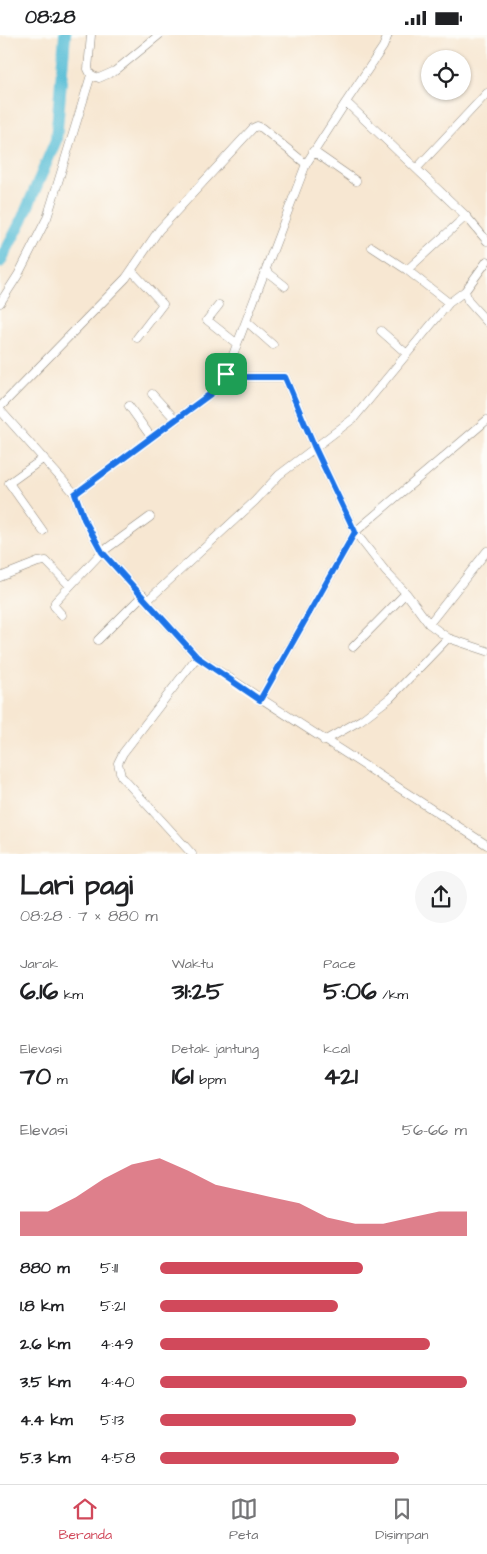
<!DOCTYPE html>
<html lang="id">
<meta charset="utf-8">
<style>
:root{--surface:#fff;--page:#f6f6f6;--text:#202124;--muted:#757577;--line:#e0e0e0;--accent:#d1495b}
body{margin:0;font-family:"Architects Daughter",sans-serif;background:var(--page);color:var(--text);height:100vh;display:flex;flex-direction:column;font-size:19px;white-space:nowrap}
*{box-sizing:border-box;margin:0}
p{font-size:16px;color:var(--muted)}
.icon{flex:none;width:28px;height:28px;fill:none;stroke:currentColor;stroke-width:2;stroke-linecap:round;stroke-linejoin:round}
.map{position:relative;height:819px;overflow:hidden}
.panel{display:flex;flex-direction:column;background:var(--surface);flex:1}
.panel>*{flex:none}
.controls{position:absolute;left:421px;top:15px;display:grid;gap:10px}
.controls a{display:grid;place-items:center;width:50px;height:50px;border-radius:50%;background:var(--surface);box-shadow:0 1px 4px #0004;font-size:25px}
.pin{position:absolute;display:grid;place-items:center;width:42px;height:42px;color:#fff;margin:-21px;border-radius:10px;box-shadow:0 2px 8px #0006}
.round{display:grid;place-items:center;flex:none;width:52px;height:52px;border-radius:26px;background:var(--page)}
.summary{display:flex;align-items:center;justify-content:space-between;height:85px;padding:0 20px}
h1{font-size:28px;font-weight:700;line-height:38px}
.stats{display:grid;grid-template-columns:repeat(3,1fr);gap:8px;height:85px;padding:5px 20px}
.stats div{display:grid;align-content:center}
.stats b{font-size:25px;font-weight:700}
.stats small{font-size:14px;font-weight:400}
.stats p{font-size:14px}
.chart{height:140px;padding:10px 20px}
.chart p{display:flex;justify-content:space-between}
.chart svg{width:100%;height:90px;margin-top:5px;fill:var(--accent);opacity:.7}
ul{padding:0 20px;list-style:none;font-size:16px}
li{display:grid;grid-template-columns:80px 60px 1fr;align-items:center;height:38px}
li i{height:12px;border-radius:6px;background:var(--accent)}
.status{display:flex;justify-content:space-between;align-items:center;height:35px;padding:0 25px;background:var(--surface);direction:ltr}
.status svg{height:14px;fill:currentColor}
.dock{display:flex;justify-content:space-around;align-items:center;height:70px;border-top:1px solid var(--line);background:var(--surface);font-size:14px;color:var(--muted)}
.dock a{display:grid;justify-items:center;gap:2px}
.dock .current{color:var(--accent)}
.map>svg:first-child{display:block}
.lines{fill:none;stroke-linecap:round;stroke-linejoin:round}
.river{stroke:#58bed6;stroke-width:12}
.minor-casing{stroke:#8a8277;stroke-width:9}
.minor{stroke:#fff;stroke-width:8}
.route-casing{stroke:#fff;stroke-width:10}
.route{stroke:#1a73e8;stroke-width:6}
</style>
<div class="status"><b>08:28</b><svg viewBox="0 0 49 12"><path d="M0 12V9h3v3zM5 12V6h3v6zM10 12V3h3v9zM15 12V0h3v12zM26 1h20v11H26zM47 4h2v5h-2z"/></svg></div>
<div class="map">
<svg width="487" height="819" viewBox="0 0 487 819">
<rect width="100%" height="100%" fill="#fdfcf7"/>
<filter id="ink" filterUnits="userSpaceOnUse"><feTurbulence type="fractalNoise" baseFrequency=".02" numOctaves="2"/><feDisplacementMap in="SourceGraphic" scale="10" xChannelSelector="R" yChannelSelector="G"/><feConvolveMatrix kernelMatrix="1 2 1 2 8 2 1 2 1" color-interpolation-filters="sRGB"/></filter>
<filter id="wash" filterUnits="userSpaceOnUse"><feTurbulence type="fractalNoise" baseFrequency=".0096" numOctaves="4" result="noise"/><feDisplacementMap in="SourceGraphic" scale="20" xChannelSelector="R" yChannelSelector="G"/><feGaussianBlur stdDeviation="1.12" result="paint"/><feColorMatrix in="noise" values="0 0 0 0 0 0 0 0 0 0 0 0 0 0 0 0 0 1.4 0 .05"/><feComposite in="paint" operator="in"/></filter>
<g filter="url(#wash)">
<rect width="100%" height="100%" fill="#f7e7d2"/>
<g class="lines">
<path class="river" d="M0,227l22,-42 34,-80 9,-105"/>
</g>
</g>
<g filter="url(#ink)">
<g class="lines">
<defs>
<path id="minor" d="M91,0l-3,34 3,6 8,3 16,-7 44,-36
M388,0l-5,12 -37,55 120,114 21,25
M313,116l43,30
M417,133l70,-75
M372,212l35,23 42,33
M487,226l-22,30 3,10 19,21
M407,235l59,-54
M132,236l31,33 -26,34
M266,236l19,15
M0,268l18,-28 29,-57 44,-143
M219,270l-12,15 29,23
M246,286l27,24
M381,296l26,23
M226,339l16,3h43l30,71 40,84 31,40 20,21 23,31 19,14 39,13
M152,359l24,26
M129,371l22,31
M0,372l126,-129 33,-48 94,-102 4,-2 5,2 44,36
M0,375l75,84 9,25 18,33 95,105 290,188
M75,459l138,-102 10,-11 83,-217 40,-62
M43,496l-34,-48 35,-25
M0,542l38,-15 8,-1 24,25
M148,565l107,-99 24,-26 75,-57 95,-115 16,-12
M62,580l-8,-9 1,-4 47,-50 48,-35
M429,589l58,-73
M98,605l45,-45
M353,612l53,-54
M260,665l95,-168 132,-112
M324,706l37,-21 29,-22 58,-60
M192,819l-71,-78 -3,-13 5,-10 74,-96"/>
</defs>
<use href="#minor" class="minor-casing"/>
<use href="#minor" class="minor"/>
</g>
</g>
<g class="lines" filter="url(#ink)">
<defs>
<path id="route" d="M226,339l16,3h43l30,71 40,84 -95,168 -63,-43 -95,-105 -18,-33 -9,-25 138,-102z"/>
</defs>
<use href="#route" class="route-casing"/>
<use href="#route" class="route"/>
</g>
</svg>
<div class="controls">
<a><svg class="icon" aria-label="locate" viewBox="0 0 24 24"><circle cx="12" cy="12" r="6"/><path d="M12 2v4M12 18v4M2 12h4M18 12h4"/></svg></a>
</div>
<div class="pin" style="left:226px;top:339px;background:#1e9e55"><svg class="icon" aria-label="arrive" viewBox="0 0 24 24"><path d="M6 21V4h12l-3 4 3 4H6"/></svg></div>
</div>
<section class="panel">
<div class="summary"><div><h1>Lari pagi</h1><p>08:28 · 7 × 880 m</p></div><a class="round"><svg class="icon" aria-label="share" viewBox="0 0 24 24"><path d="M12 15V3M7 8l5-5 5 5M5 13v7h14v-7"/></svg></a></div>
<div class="stats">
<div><p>Jarak</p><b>6.16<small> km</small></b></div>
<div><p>Waktu</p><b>31:25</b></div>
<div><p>Pace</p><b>5:06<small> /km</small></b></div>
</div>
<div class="stats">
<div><p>Elevasi</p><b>70<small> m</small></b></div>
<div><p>Detak jantung</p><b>161<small> bpm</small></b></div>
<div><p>kcal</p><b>421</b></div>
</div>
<div class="chart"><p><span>Elevasi</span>56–66 m</p>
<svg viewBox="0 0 160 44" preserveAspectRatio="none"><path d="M0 44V32L10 32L20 25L30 16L40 9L50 6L60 12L70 19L80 22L90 25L100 28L110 35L120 38L130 38L140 35L150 32L160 32V44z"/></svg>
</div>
<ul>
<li><b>880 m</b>5:11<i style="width:66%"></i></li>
<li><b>1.8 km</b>5:21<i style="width:58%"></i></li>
<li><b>2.6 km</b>4:49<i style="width:88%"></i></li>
<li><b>3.5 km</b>4:40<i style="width:100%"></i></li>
<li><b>4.4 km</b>5:13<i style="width:64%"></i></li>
<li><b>5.3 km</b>4:58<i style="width:78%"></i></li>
</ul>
</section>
<nav class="dock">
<a class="current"><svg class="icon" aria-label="home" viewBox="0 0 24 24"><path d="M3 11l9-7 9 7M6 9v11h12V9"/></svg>Beranda</a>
<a><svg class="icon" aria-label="map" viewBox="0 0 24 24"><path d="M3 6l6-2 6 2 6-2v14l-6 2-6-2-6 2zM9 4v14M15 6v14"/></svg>Peta</a>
<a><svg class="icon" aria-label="saved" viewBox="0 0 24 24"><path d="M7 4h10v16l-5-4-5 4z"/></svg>Disimpan</a>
</nav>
